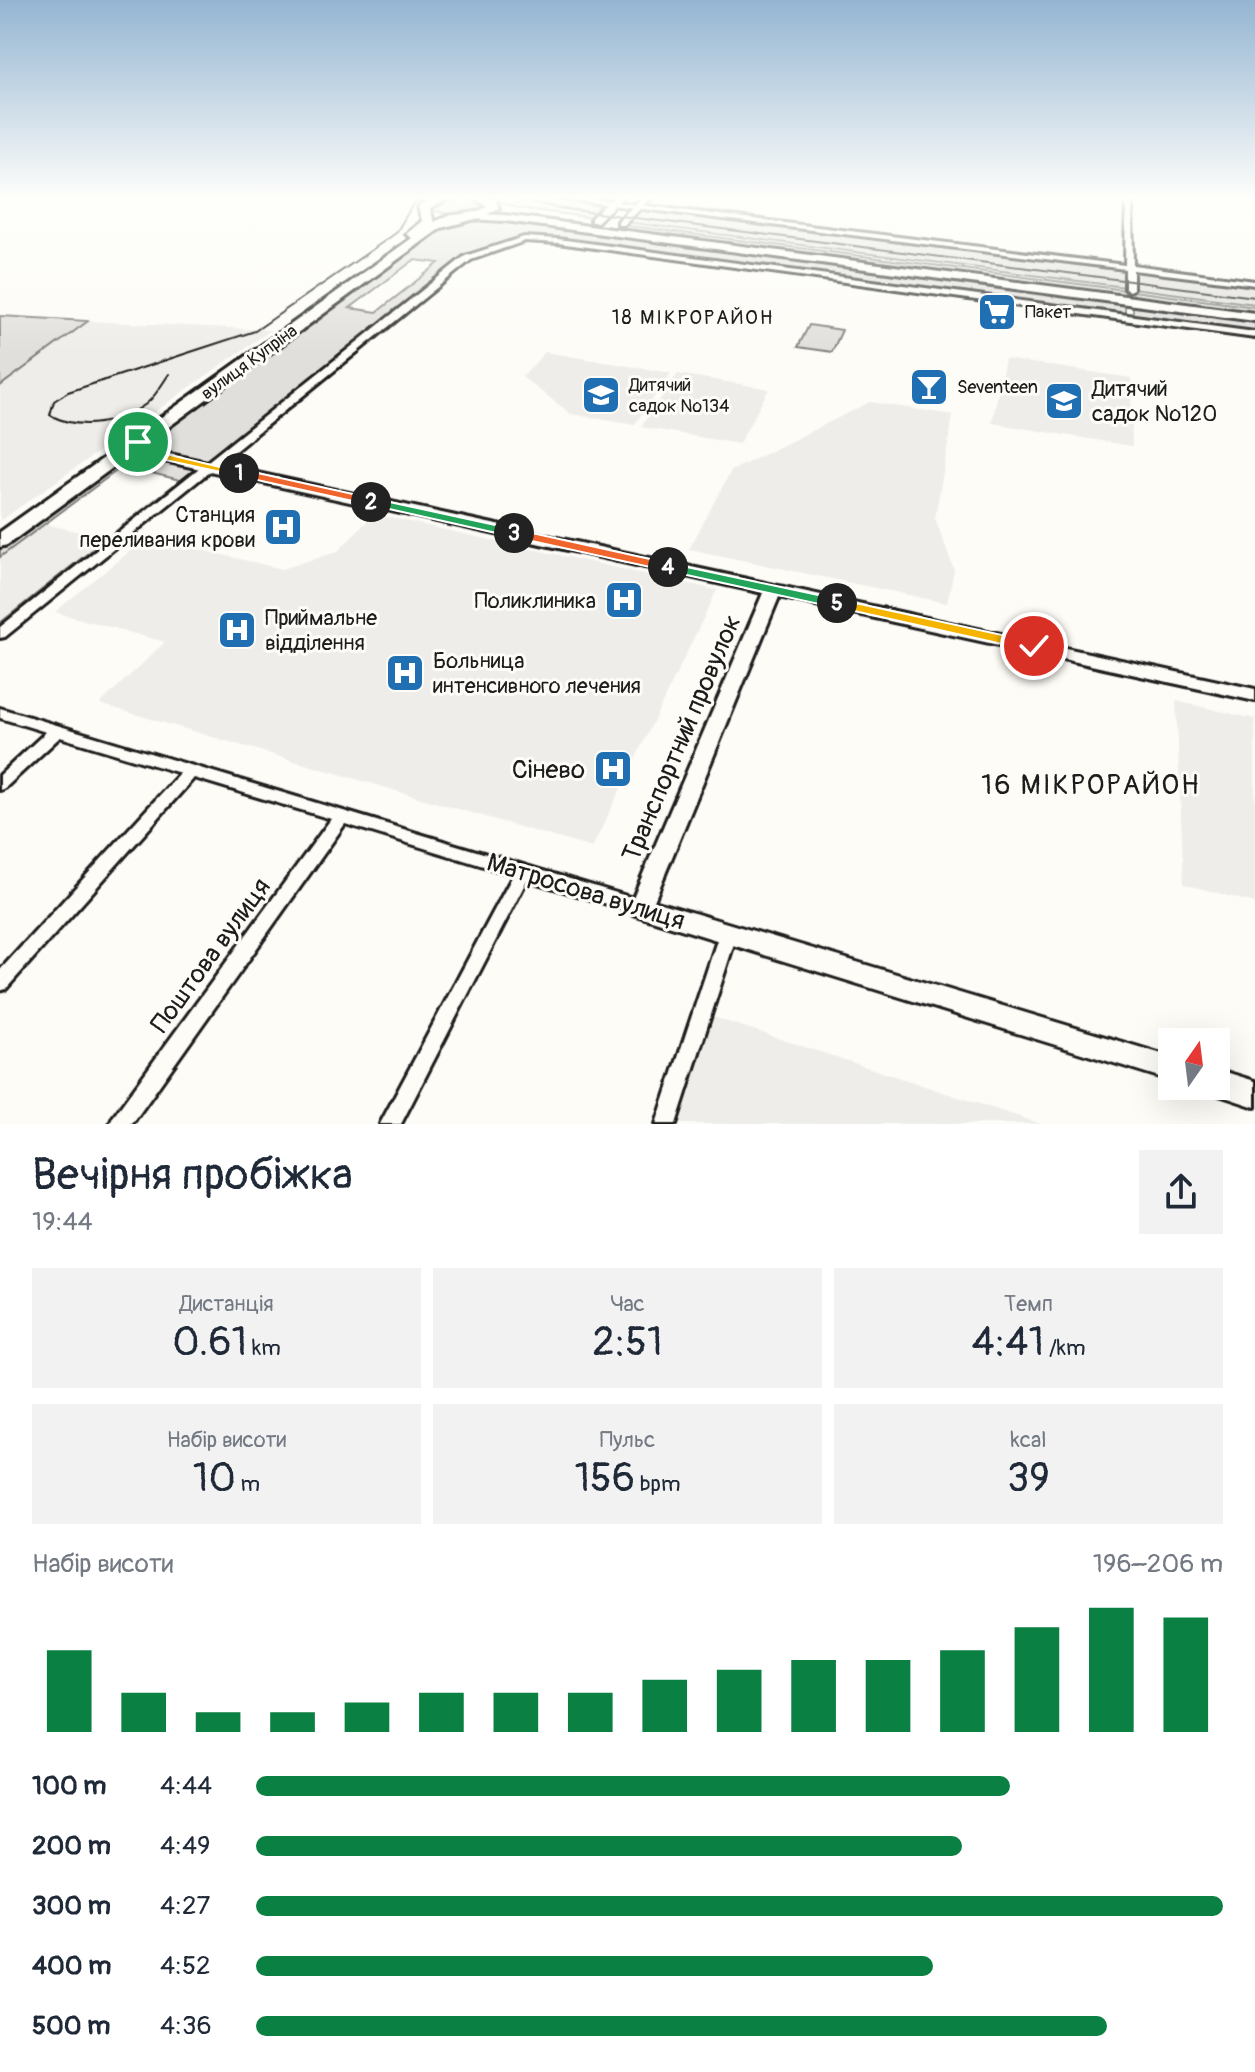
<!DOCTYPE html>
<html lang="uk">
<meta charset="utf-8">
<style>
:root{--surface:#fff;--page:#f2f2f3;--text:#1f2937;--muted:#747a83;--accent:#0b8043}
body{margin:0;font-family:Pangolin,sans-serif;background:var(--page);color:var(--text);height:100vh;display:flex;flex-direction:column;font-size:30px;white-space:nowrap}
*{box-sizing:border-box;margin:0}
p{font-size:26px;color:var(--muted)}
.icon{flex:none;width:44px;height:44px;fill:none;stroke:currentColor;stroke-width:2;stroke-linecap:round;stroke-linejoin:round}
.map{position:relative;height:1124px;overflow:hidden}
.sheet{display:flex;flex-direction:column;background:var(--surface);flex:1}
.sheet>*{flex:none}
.needle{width:52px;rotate:14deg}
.tools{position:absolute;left:1158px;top:1028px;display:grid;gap:16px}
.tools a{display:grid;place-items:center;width:72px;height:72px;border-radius:0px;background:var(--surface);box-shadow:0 8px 32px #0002;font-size:40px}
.pin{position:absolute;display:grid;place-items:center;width:68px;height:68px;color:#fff;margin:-34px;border:4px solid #fff;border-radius:50%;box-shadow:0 2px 8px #0007}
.km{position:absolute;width:40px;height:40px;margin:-20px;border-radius:50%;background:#222;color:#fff;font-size:22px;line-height:40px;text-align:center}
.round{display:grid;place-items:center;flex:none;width:84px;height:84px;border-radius:0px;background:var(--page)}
.summary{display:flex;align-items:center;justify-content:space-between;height:136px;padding:0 32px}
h1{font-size:44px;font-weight:600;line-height:60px}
.stats{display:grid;grid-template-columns:repeat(3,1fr);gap:12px;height:136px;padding:8px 32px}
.stats div{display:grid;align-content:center;border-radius:0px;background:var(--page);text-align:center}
.stats b{font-size:40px;font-weight:600}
.stats small{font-size:22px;font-weight:400}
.stats p{font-size:22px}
.chart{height:224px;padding:16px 32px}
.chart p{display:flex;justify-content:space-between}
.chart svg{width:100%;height:144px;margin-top:8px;stroke:var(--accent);stroke-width:6}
ul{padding:0 32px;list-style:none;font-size:26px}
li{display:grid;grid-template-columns:128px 96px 1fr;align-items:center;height:60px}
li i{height:20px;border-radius:10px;background:var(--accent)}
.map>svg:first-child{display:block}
.built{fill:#eeede9}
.green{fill:#e0dfdb;stroke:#7e7e7c;stroke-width:2;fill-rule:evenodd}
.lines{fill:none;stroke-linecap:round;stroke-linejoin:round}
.minor-casing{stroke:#1c1c1c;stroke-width:6}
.tertiary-casing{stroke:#1c1c1c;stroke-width:6}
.secondary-casing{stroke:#1c1c1c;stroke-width:6}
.primary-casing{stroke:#1c1c1c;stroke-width:6}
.minor{fill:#fdfcf7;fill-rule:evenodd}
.tertiary{fill:#fdfcf7;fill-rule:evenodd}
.secondary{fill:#fdfcf7;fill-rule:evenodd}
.primary{fill:#fdfcf7;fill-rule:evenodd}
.tram{stroke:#1c1c1c;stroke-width:2}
.split-1{fill:#f5b400;stroke:#fff;stroke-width:2}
.split-2{fill:#f0652b;stroke:#fff;stroke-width:2}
.split-3{fill:#22a559;stroke:#fff;stroke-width:2}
.split-4{fill:#f0652b;stroke:#fff;stroke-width:2}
.split-5{fill:#22a559;stroke:#fff;stroke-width:2}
.split-6{fill:#f5b400;stroke:#fff;stroke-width:2}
.labels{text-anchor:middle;stroke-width:6;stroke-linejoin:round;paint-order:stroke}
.far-poi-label{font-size:18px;fill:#1c1c1c;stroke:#fdfcf7;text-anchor:start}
.far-street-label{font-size:18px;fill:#1c1c1c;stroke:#fdfcf7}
.far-neighbourhood-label{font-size:20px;letter-spacing:2px;fill:#1c1c1c;stroke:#fdfcf7}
.poi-label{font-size:22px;fill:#1c1c1c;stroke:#fdfcf7;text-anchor:start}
.near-street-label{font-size:26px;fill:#1c1c1c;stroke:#fdfcf7}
.near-poi-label{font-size:26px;fill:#1c1c1c;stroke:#fdfcf7;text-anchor:end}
.near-neighbourhood-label{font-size:28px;letter-spacing:2px;fill:#1c1c1c;stroke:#fdfcf7}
</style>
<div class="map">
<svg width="1255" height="1124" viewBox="0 0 1255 1124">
<rect width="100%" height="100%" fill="#fdfcf7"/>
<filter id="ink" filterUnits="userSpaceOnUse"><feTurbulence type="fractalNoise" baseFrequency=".0125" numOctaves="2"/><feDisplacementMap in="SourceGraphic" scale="16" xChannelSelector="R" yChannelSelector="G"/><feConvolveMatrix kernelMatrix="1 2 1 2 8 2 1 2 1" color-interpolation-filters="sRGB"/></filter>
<g filter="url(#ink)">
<path class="built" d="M88,321l183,9 -271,191v-135z
M545,352l126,21 -37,52 -63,-11 -49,-37z
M1005,359l126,19 1,68 -140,-23z
M678,374l91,15 -30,55 -98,-17z
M870,402l83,13 -18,103 19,52 -7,33 -258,-54 42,-78z
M374,514l343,76 -125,258 -492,-144 65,-62 -110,-30 92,-75 135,32 55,-17z
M45,524l61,14 -106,85v-66z
M1176,701l79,18v184l-71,-19z
M713,1017l328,107h-363z"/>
<path class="green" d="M462,196l21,3 6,6 -4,5 -29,6 -25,-6 -2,-3 19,-9z
M485,196h61l63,8 -16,14 -76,-10z
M643,204l343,42 -345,-40z
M639,208l486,60v19l-500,-65z
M488,218l637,83v15l-600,-78 -60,19 -256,205 -72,-15 304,-221zM414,260l25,3 -62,49 -27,-4z
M622,225l503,65v8l-509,-67z
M1133,269l122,15v20l-122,-16z
M1133,291l122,16v8l-122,-16z
M1133,302l122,17v14l-122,-16z
M0,316l88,5 -88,65z
M809,325l33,5 -10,22 -34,-5z
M129,453l72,15 -201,160v-5l180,-143 -57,-14 -123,91v-10z"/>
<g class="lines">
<defs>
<path id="minor" d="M552,196h16l557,69 1,-69h6l1,69 122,16v4l-122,-15v19l-4,2 -4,-2v-20l-570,-71z
M524,237l34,2 697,93v6l-697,-95 -33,-2 -54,19 -466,377 -5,1v-11l465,-371z
M0,708l640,192 6,2 2,5 -2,5 -6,2 -113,-34 -126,244h-21l133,-249 -168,-51 -213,300h-22l3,-7 218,-298 -137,-41 -188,211 -6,2v-21l180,-197 -120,-36 -55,51 -5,2v-15l46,-43 -46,-14z
M728,926l6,3 3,5 -61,190h-20l63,-190 3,-5z"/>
<path id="tertiary" d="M615,196h9l-27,26h-6v-4z
M644,196h9l-29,29h-6v-4z
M128,445l1127,244v12l-476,-104 -125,304 518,156v24l-540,-167 -3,-7 134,-314 -640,-141 -2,-3z
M1216,1069l39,12v26l-48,-16 -2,-5h11z"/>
<path id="secondary" d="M472,214l33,1 750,98v8l-750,-100 -37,-2v-4z"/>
<path id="primary" d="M436,196h19l-25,12 4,14 13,-6 29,-4 11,-5 -15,-11 23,3 4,9 -16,9 -42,11 -434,317 -7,2v-15l412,-294 -6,-4 16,-13 -4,-14 10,-9z"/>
</defs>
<use href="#minor" class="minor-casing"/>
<use href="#tertiary" class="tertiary-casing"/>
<use href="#secondary" class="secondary-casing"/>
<use href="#primary" class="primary-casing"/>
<use href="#minor" class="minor"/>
<use href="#tertiary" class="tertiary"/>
<use href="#secondary" class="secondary"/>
<use href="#primary" class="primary"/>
<path class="tram" d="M503,196l55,12 697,89
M169,374c-7,10 -13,22 -23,30 -26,20 -67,27 -96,11l4,-14 14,-9 187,-61 141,-98 17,-29 13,-8"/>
</g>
</g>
<linearGradient id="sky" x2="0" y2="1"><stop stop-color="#94b5d2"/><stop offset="0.56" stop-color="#fefefb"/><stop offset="1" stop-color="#fefefb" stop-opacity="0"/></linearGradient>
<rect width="1255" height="353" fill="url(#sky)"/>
<path class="split-1" d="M138,438l5,4 -6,5 108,26 -6,3 -115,-25v-5z"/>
<path class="split-2" d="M239,469l132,29 6,4 -6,3 -136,-30z"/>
<path class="split-3" d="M371,498l143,31 6,4 -6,4 -147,-33 -2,-2z"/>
<path class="split-4" d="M514,529l154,34 7,4 -7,4 -159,-35 -1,-3z"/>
<path class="split-5" d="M668,563l169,36 7,4 -7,5 -173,-38 -2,-3z"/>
<path class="split-6" d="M837,599l197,43 7,4 -7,5 -202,-45 -2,-3z"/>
<defs>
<symbol id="supermarket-square" viewBox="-11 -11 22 22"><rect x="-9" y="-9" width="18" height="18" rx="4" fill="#1f6fb2" stroke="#fdfcf7"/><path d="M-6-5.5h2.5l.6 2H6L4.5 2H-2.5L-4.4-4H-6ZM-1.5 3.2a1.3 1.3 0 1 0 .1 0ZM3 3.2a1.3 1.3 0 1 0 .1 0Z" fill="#fff"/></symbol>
<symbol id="bar-square" viewBox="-11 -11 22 22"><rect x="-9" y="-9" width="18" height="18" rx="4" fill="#1f6fb2" stroke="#fdfcf7"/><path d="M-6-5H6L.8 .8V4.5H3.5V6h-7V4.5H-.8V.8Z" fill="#fff"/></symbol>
<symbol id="school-square" viewBox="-11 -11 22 22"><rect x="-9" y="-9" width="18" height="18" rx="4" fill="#1f6fb2" stroke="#fdfcf7"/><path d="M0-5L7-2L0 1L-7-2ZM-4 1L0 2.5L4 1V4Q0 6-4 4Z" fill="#fff"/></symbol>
<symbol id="hospital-square" viewBox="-11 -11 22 22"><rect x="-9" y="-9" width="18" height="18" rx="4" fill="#1f6fb2" stroke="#fdfcf7"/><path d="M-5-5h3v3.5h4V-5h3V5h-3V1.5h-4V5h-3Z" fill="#fff"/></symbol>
</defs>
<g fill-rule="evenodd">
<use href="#supermarket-square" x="975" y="290" width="44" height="44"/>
<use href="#bar-square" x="907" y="365" width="44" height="44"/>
<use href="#school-square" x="579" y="373" width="44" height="44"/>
<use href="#school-square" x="1042" y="379" width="44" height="44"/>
<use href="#hospital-square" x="261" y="505" width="44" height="44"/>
<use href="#hospital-square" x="602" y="578" width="44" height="44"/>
<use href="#hospital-square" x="215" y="608" width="44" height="44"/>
<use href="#hospital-square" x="383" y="651" width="44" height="44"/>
<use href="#hospital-square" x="591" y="747" width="44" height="44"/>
</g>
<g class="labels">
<g class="far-poi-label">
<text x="1025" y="318">Пакет</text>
<text x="629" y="391">Дитячий<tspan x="629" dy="21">садок №134</tspan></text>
<text x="957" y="393">Seventeen</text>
</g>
<g class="far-street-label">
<text transform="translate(249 362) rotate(-36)" y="6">вулиця Купріна</text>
</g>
<g class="far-neighbourhood-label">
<text x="693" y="324">18 МІКРОРАЙОН</text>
</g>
<g class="poi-label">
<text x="1092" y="396">Дитячий<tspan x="1092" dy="25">садок №120</tspan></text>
<text x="255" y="522" text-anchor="end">Станция<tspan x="255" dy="25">переливания крови</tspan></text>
<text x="596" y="608" text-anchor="end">Поликлиника</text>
<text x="265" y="625">Приймальне<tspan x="265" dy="25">відділення</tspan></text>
<text x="433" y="668">Больница<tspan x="433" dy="25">интенсивного лечения</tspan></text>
</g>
<g class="near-street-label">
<text transform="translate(681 738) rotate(-67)" y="9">Транспортний провулок</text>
<text transform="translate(586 891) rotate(17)" y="9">Матросова вулиця</text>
<text transform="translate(210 955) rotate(-54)" y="9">Поштова вулиця</text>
</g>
<g class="near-poi-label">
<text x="585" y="778">Сінево</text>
</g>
<g class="near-neighbourhood-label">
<text x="1091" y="794">16 МІКРОРАЙОН</text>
</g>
</g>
</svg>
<div class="tools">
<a><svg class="needle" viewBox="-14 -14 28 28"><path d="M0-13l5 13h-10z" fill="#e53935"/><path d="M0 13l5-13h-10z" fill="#747a83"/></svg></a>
</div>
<div class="pin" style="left:138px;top:442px;background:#1e9e55"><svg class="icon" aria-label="arrive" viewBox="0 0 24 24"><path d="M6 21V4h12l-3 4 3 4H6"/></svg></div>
<div class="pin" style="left:1034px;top:646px;background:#d93025"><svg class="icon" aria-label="check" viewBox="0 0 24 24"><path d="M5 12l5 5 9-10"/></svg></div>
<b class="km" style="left:239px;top:473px">1</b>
<b class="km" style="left:371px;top:502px">2</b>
<b class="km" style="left:514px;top:533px">3</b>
<b class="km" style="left:668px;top:567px">4</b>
<b class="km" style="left:837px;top:603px">5</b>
</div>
<section class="sheet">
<div class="summary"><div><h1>Вечірня пробіжка</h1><p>19:44</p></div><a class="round"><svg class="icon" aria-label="share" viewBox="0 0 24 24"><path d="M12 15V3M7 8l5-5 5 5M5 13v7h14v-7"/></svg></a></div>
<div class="stats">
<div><p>Дистанція</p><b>0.61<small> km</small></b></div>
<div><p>Час</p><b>2:51</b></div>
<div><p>Темп</p><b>4:41<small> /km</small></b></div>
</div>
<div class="stats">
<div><p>Набір висоти</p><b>10<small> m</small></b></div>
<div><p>Пульс</p><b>156<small> bpm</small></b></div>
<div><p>kcal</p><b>39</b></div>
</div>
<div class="chart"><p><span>Набір висоти</span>196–206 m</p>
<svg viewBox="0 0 160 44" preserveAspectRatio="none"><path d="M5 44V19M15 44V32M25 44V38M35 44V38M45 44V35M55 44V32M65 44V32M75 44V32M85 44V28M95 44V25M105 44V22M115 44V22M125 44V19M135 44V12M145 44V6M155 44V9"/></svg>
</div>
<ul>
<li><b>100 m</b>4:44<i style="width:78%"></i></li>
<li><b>200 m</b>4:49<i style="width:73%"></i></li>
<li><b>300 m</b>4:27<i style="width:100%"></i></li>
<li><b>400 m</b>4:52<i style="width:70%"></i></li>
<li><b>500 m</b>4:36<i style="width:88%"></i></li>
</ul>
</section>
